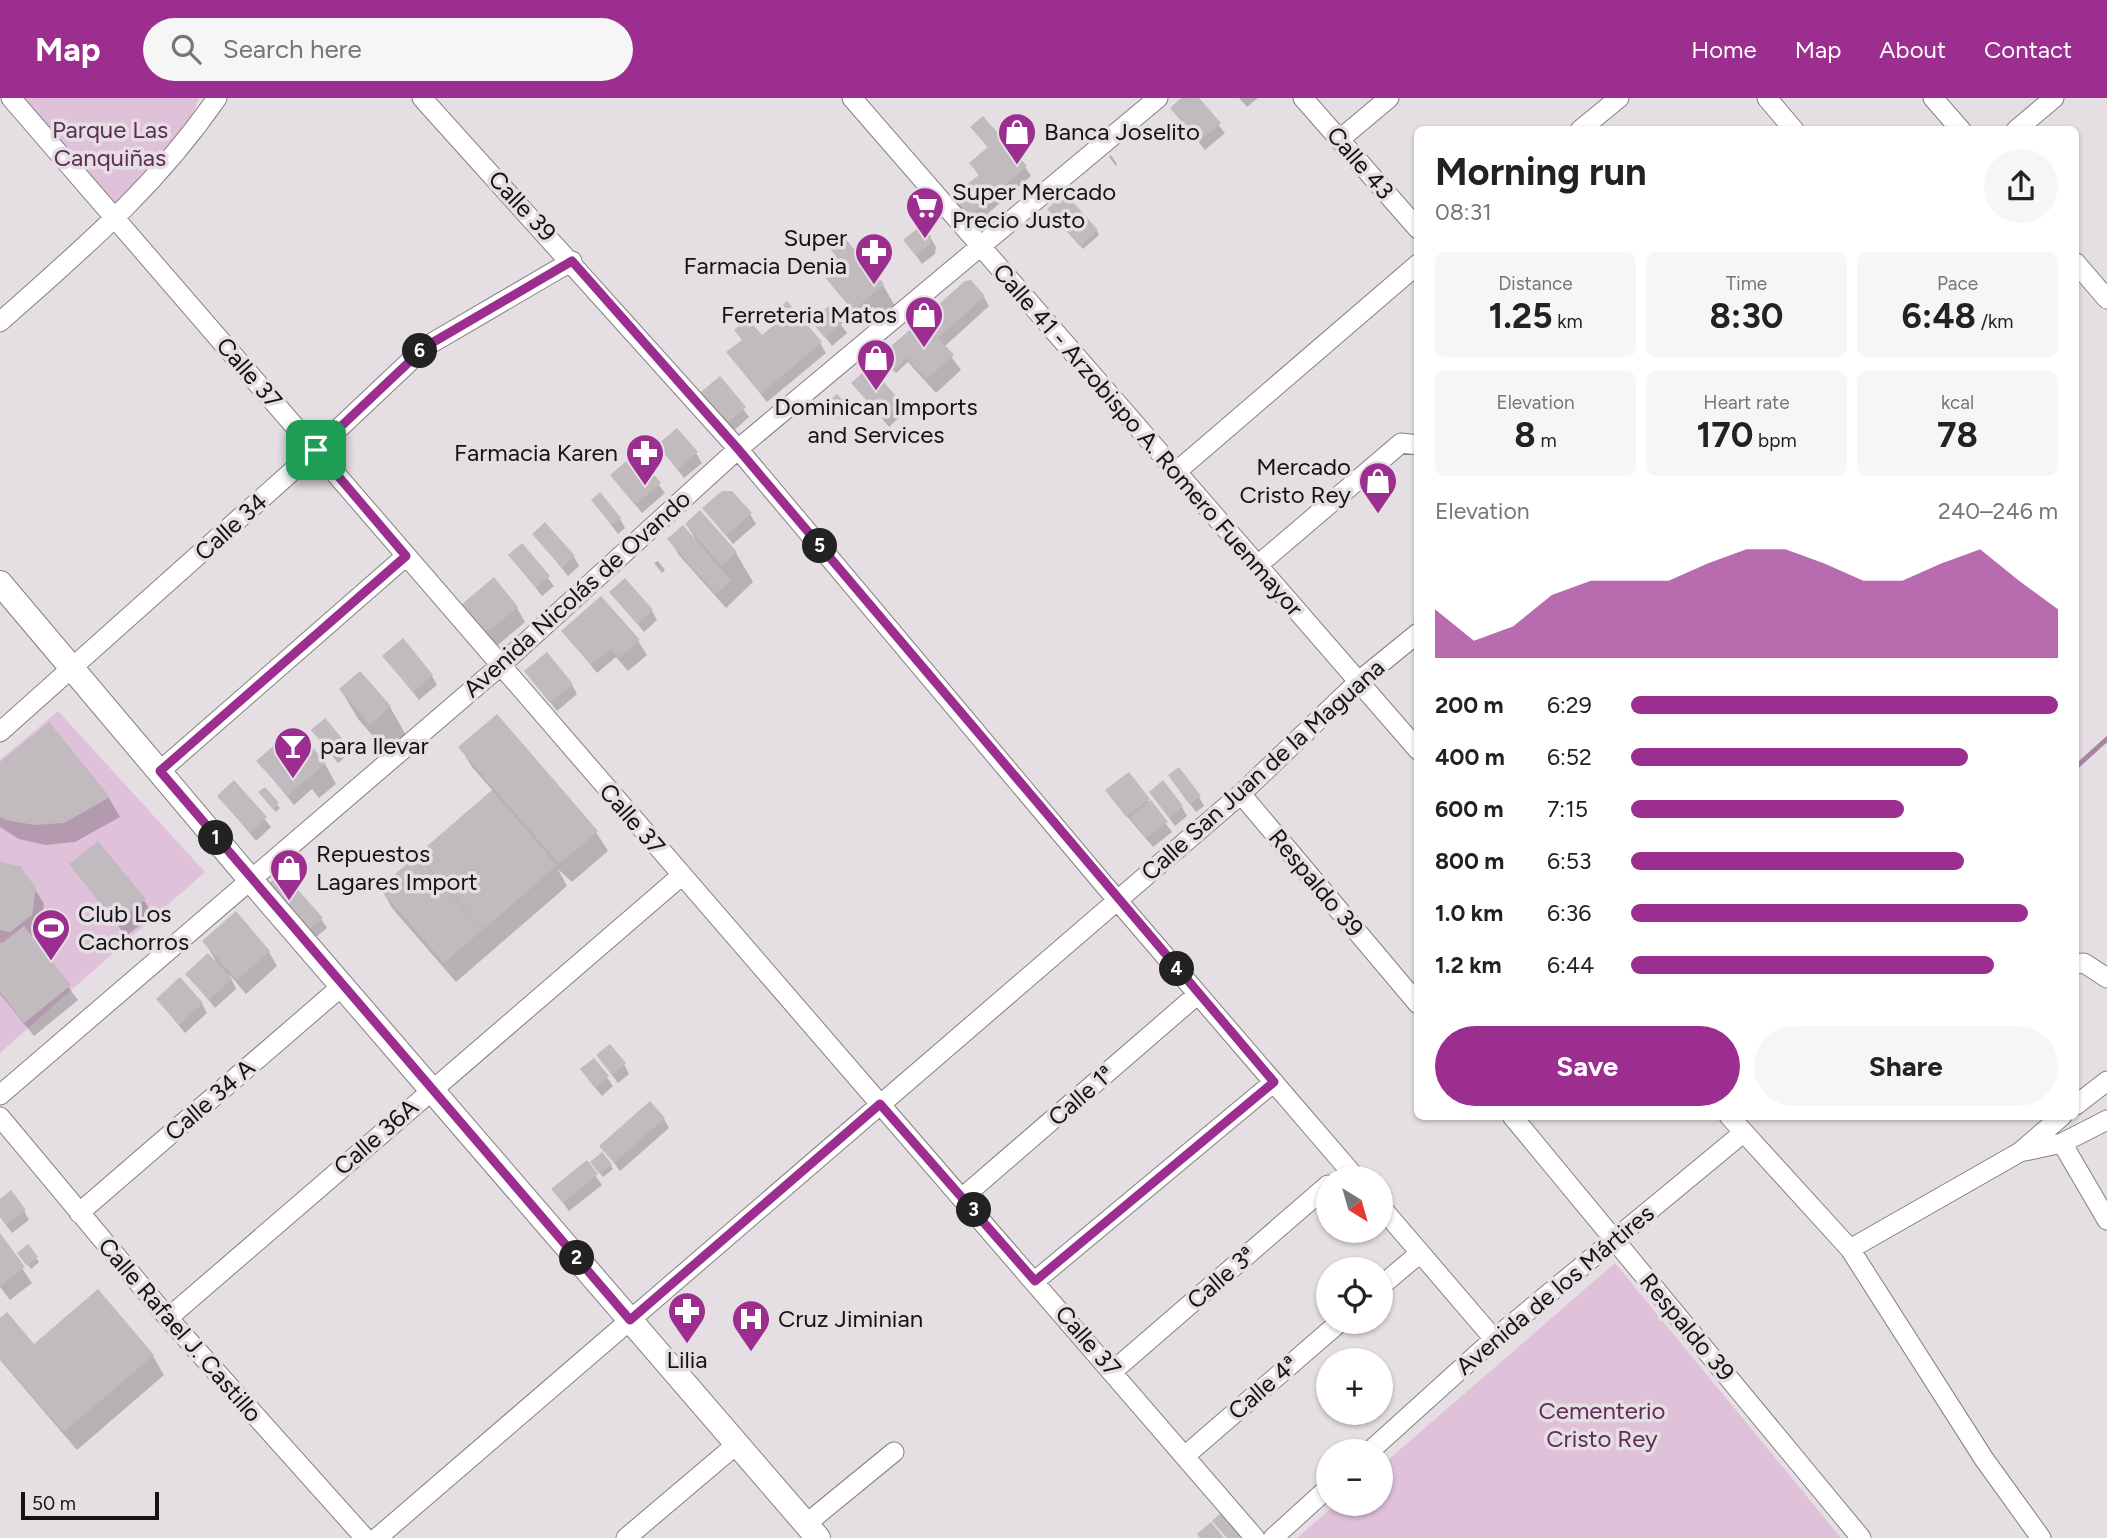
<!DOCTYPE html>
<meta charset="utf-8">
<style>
:root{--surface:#fff;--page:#f6f6f6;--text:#222;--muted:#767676;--accent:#9b2e8e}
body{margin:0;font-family:Figtree,sans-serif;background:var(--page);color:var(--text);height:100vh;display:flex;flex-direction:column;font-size:26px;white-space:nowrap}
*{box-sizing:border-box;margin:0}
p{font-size:23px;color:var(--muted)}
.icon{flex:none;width:38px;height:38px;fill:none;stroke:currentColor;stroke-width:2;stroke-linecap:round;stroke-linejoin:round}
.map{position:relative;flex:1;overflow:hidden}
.sheet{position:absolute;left:1414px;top:28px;width:665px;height:994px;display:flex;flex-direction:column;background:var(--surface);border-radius:10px;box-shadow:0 2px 5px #0004}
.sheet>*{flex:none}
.needle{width:46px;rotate:143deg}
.controls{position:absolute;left:1316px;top:1068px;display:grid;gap:14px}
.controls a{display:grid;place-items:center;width:77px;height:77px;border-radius:50%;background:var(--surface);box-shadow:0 2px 5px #0004;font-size:35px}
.scale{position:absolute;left:21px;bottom:18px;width:138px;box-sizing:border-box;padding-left:7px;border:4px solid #161315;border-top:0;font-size:19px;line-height:24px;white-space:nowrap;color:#161315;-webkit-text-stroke:5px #e5dee3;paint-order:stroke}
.pin{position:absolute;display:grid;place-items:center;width:60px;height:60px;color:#fff;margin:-30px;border-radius:14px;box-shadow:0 4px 10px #0006}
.km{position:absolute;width:35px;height:35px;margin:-18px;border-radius:50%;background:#222;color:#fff;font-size:19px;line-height:35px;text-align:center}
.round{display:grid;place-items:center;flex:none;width:74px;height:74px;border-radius:37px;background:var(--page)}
.headline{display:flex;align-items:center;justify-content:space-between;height:119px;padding:0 21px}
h1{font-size:38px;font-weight:700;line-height:52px}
.figures{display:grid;grid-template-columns:repeat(3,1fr);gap:10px;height:119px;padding:7px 21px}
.figures div{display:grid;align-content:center;border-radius:10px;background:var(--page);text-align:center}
.figures b{font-size:35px;font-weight:700}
.figures small{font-size:19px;font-weight:400}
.figures p{font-size:19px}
.chart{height:196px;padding:14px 21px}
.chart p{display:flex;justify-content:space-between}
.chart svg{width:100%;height:126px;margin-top:7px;fill:var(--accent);opacity:.7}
.button{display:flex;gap:14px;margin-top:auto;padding:14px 21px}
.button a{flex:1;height:80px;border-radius:42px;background:var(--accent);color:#fff;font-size:28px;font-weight:700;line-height:80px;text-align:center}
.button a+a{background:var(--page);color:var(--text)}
ul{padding:0 21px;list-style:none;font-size:23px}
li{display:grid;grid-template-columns:112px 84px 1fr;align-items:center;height:52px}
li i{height:18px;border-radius:9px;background:var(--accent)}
header{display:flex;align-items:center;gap:42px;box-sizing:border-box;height:98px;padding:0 35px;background:var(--accent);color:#fff}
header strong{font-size:33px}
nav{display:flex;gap:38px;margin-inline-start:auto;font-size:24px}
.search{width:490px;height:63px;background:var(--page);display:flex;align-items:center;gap:18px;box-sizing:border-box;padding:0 24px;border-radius:38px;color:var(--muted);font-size:26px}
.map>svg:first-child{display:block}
.green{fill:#e0c1da}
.shadow{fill:#0003}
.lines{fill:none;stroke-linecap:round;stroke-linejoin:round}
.stream{stroke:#aa84a3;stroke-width:5}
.building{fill:#c1bbc0}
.minor-casing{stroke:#857f84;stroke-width:21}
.major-casing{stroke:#857f84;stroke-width:26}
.minor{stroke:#fff;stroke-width:19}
.major{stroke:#fff;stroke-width:24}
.route-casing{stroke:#fff;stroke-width:14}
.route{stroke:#9b2e8e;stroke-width:9}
.labels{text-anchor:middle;stroke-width:7;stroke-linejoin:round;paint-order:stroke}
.park-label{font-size:24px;fill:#5e2c56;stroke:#e5dee3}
.poi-label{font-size:24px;fill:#161315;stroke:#e5dee3;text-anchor:start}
.street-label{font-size:24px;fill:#161315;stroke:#e5dee3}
</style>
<header>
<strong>Map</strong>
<div class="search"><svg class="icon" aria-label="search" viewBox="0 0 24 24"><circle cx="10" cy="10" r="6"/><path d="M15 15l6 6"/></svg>Search here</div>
<nav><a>Home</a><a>Map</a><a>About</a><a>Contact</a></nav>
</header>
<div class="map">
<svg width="2107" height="1440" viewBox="0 0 2107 1440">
<rect width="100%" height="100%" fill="#e5dee3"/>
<path class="green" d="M11,0h188l-9,23 -81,90z
M58,613l147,161 -205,181v-293z
M1615,1165l226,275h-544l40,-35h44v-37z"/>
<path class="shadow" d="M1184,0h12l29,35 -20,17 -33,-41z
M1239,0h19l-11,9z
M973,29l52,40 6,9 -55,48 -18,-17 21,-31 -8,-13 17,-15z
M1111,57l6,9 -1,2 -7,-9z
M1051,116l46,17 2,4 -16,14z
M930,139l6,10 -1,7 -13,10 -16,-23z
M843,140l40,47 17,30 -12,10 -15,-18 -13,12 -35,-44 12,-17 -5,-10z
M984,199l5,9 -45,41 17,23 -25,23 -28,-31 -12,11 -12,-13z
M829,211l18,24 -15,13 -19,-25z
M768,221l52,24 6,10 -59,49 -39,-49 15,-12 -6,-10 25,7 11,-10z
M720,281l29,38 -18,16 -5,-1z
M853,285l47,20 5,9 -16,15z
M846,309l3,4 -10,8 -10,-11z
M659,348l37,7 6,10 -18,15z
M636,358l29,37 -23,20 -30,-37z
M593,403l27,18 5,9 -7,6z
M704,411l46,5 6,10 -23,20z
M700,415l36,40 17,29 -27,26 -48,-54 -8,-15 27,3 -10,-17z
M534,436l40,23 5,9 -11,10z
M522,447l32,41 -12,10 -32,-41z
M658,463l7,9 -3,3 -8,-10z
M611,494l41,19 5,9 -13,12z
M517,510l8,14 -27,23 -6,-2 -20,-23z
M564,533l74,10 9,14 -19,16 -12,-14 -19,16z
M384,558l48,20 5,9 -18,15z
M526,573l46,14 5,9 -20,17z
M360,576l30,33 17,30 -19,16 -30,-34 -17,-29z
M49,626l60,74 11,19 -45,25 -29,3 -27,-6 -19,-12v-63z
M313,633l32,13 5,9 -12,10z
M460,649l136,85 12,19 -36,31 -14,-13 9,17 -111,96 -64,-74 -11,-20 112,-97 -21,-24z
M258,663l67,3 11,20 -17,14 -7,-9 -18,16z
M234,684l37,45 -15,14 -37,-45z
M1176,687l23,12 5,9 -8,6z
M264,691l16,19 -4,4 -13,-15z
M1151,694l31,15 5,9 -12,10z
M1113,702h35l24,32 -19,15z
M0,766l35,25 9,15 -4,26 -9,7 47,63 -44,36 -34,-42v-47l4,-3 -4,-1z
M71,767l73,35 9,15 -27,21z
M276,796l45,25 6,9 -12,10z
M204,843l65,11 8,14 -31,28 -17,-20 7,15 -21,19 -28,-34 30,-11z
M158,902l44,4 5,9 -22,20z
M598,958l26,8 5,10 -11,9z
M594,962l19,26 -11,10 -14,-17z
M664,1021l5,9 -49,43 -18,-25z
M609,1063l4,8 -10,8 -9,-10z
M586,1064l16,23 -33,26 -16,-22z
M0,1103l24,10 5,9 -17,13 -12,-16z
M0,1138l32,47 -22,17 -10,-13z
M28,1149l11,15 -8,7 -9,-12z
M0,1223l32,23 121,12 11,19 -87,75 -77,-90z"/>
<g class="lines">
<path class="stream" d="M2076,669l31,-28"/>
</g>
<path class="building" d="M1181,0h18l22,25 -22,19 -29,-34z
M983,18l44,50 -57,49 -6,-2 -13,-16 28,-22 -10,-12 19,-16 -18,-20z
M1065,95l33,37 -18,16 -33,-37z
M922,127l9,11 -1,8 -14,12 -13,-16z
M843,138l41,48 -31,27 -30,-36 13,-19 -7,-8z
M971,182l14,16 -47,42 16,17 -28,24 -19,-21 -14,12 -13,-14 85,-75z
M787,203l35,41 -61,52 -35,-42 16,-12 -8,-10 14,-11 14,16 11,-9 -7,-7z
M829,208l14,17 -18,15 -14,-17z
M870,268l31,36 -19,16 -31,-35z
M720,278l26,31 -20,17 -30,-28z
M837,296l11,12 -12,10 -11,-12z
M677,330l21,24 -20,18 -21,-25z
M636,355l25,30 -26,22 -25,-30z
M722,393h10l20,22 -26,23 -24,-28z
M600,394l21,26 -9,7 -21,-25z
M700,412l37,42 -15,14 -37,-42z
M545,424l30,34 -13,12 -30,-34z
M683,427l48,56 -15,13 -49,-55z
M522,445l28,33 -14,12 -28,-33z
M494,479l24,30 -29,24 -7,-2 -21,-24z
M625,480l28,32 -16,14 -28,-32z
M601,498l39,44 -21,18 -8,-10 -20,17 -30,-34z
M403,540l30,37 -20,17 -31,-36z
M547,554l26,32 -23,19 -26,-32z
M360,573l31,35 -21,19 -31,-36z
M497,616l101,117 -39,33 -101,-117z
M325,620l21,25 -14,12 -21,-25z
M49,624l61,75 -46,26 -30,2 -28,-5 -6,-3v-55z
M295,629l31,36 -38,33 -32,-35z
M1179,669l22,29 -12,8 -21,-29z
M1129,674l21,27 -24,18 -21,-27z
M234,682l33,37 -17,16 -33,-37z
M1163,682l20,26 -14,12 -20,-26z
M265,689l14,16 -6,6 -15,-17z
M492,692l65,75 -74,65 -65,-76 37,-32 33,38 -33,-38z
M1151,702l17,22 -22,16 -16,-21z
M98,743l48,58 -30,24 -47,-59z
M417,757l65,75 -38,33 -65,-75z
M0,764l20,4 16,22 -4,27 -22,17 -10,-2z
M282,774l41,46 -15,12 -40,-46z
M236,813l34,40 -33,29 -35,-39z
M24,828l47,59 -47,38 -24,-31v-47z
M208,855l24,26 -23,21 -24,-26z
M180,879l23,26 -24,22 -23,-26z
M610,946l16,19 -14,12 -16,-20z
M594,960l15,18 -14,12 -15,-19z
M650,1003l15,17 -51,45 -15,-17z
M602,1054l10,12 -12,10 -10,-12z
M587,1062l11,14 -35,29 -12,-14z
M11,1092l15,20 -20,15 -6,-8v-18z
M0,1135l25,34 -25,19z
M28,1146l10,13 -11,9 -10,-13z
M98,1191l56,66 -90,77 -64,-73v-41l7,-6 27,32z
M1226,1410l16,30h-15l-15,-17z
M1211,1424l13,16h-24l-3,-4z"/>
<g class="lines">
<defs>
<path id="minor" d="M11,0l1244,1440
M422,0l316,351 379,451 239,278
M852,0l566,652
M1303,0l115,131
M1767,0l27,32
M1933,0l28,32
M1580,32l39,-32
M2016,32l38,-32
M1339,42l50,-42
M2076,165l31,36
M0,224c82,-73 154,-133 217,-224
M1176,374l242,-208
M1258,467l143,-122 17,2
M0,634l316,-282 109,-103 147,-86
M160,673l246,-215
M1241,696l177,210
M2076,866l8,-1 23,15
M0,997l500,-429 238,-217 420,-351
M2076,1007l31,-24
M1512,1018l349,422
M1729,1018l121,133 134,210 57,79
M0,1019l168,201 197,220
M2062,1045l45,77
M2025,1053l37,-8 45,-23
M963,1099l235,-203
M1381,1109l113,132
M79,1115l263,-227
M1850,1151l170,-97 42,-36
M1035,1183l239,-199
M1381,1188l39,-33
M168,1220l513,-442
M1113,1273l215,-186
M1370,1353l124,-112 249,-206
M1186,1357l155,-134
M806,1426l88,-72
M377,1440l864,-744 118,-113 59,-48
M626,1440l111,-94
M1273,1440l55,-50"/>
<path id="major" d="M0,485l249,295 569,660"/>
</defs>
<use href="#minor" class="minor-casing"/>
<use href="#major" class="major-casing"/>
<use href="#minor" class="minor"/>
<use href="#major" class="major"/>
</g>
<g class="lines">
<defs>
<path id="route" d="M572,163l166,188 536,633 -239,199 -155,-177 -250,216 -470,-549 246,-215 -90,-106 109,-103z"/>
</defs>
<use href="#route" class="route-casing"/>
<use href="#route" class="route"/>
</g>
<defs>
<symbol id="shop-pin" viewBox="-11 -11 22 30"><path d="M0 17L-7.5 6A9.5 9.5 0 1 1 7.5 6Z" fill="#9b2e8e" stroke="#e5dee3"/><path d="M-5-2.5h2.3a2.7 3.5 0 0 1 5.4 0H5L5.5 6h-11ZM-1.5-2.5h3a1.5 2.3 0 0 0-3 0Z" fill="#fff"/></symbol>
<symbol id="supermarket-pin" viewBox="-11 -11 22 30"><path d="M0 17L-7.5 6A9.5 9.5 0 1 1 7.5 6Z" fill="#9b2e8e" stroke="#e5dee3"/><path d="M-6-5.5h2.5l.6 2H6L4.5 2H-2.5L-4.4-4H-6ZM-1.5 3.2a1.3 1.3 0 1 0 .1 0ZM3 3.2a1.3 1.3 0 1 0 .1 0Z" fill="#fff"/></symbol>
<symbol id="pharmacy-pin" viewBox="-11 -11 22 30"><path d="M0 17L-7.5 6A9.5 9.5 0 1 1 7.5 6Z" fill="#9b2e8e" stroke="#e5dee3"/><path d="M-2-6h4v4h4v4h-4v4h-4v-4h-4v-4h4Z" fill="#fff"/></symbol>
<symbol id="bar-pin" viewBox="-11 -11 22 30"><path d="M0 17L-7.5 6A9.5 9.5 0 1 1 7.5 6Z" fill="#9b2e8e" stroke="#e5dee3"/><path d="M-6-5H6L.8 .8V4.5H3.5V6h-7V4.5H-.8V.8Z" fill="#fff"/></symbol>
<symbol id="stadium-pin" viewBox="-11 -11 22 30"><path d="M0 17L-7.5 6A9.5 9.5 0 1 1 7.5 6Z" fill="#9b2e8e" stroke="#e5dee3"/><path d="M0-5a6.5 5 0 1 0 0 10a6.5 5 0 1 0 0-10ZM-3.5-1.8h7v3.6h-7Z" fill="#fff"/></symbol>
<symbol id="hospital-pin" viewBox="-11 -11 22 30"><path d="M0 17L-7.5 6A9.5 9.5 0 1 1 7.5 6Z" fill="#9b2e8e" stroke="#e5dee3"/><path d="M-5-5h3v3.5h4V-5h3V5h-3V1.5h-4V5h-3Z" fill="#fff"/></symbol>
</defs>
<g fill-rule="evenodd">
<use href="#shop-pin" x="995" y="12" width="44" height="60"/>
<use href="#supermarket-pin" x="903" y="86" width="44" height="60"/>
<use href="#pharmacy-pin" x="852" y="132" width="44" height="60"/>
<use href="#shop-pin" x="902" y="195" width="44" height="60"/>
<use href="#shop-pin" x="854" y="238" width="44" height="60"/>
<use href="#pharmacy-pin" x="623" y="333" width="44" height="60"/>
<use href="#shop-pin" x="1356" y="361" width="44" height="60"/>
<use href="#bar-pin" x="271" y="626" width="44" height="60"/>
<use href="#shop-pin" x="267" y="748" width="44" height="60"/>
<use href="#stadium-pin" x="29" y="808" width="44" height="60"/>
<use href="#pharmacy-pin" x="665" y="1191" width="44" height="60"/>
<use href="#hospital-pin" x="729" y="1199" width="44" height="60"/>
</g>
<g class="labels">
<g class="park-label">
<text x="110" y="40">Parque Las<tspan x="110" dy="28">Canquiñas</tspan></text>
<text x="1602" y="1321">Cementerio<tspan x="1602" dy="28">Cristo Rey</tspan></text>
</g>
<g class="poi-label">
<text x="1044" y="42">Banca Joselito</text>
<text x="952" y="102">Super Mercado<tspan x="952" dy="28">Precio Justo</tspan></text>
<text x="847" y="148" text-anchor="end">Super<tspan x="847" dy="28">Farmacia Denia</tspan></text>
<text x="897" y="225" text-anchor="end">Ferreteria Matos</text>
<text x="876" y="317" text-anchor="middle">Dominican Imports<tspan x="876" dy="28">and Services</tspan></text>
<text x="618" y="363" text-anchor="end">Farmacia Karen</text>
<text x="1351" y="377" text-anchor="end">Mercado<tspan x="1351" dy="28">Cristo Rey</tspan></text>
<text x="320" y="656">para llevar</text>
<text x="316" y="764">Repuestos<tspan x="316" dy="28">Lagares Import</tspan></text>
<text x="78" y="824">Club Los<tspan x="78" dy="28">Cachorros</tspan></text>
<text x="778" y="1229">Cruz Jiminian</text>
<text x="687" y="1270" text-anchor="middle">Lilia</text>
</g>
<g class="street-label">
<text transform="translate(1360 65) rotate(49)" y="8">Calle 43</text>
<text transform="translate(522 108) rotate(47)" y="8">Calle 39</text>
<text transform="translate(249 275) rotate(49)" y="8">Calle 37</text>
<text transform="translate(1148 342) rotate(49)" y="8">Calle 41 - Arzobispo A. Romero Fuenmayor</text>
<text transform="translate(231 429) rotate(-42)" y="8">Calle 34</text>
<text transform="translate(577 496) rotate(-42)" y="8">Avenida Nicolás de Ovando</text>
<text transform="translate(1263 672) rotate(-42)" y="8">Calle San Juan de la Maguana</text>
<text transform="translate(632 721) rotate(49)" y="8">Calle 37</text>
<text transform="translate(1316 785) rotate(50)" y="8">Respaldo 39</text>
<text transform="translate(1081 998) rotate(-41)" y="8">Calle 1ª</text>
<text transform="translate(210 1002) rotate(-41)" y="8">Calle 34 A</text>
<text transform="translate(376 1039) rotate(-41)" y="8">Calle 36A</text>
<text transform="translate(1221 1180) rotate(-41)" y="8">Calle 3ª</text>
<text transform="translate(1555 1192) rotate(-40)" y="8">Avenida de los Mártires</text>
<text transform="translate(1687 1229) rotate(50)" y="8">Respaldo 39</text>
<text transform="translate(180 1232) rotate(49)" y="8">Calle Rafael J. Castillo</text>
<text transform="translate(1088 1243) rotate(49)" y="8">Calle 37</text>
<text transform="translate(1263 1290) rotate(-41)" y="8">Calle 4ª</text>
</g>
</g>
</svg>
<div class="controls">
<a><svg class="needle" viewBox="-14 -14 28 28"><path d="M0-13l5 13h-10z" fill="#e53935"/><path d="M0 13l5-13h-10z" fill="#767676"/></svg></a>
<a><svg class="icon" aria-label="locate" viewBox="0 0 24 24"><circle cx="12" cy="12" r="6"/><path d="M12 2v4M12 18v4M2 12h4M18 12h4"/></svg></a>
<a>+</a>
<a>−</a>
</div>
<div class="scale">50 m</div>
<div class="pin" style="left:316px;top:352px;background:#1e9e55"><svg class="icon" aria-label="arrive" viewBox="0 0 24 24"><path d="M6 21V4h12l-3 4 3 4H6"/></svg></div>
<b class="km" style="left:216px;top:740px">1</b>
<b class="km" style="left:577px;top:1160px">2</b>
<b class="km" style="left:974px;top:1112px">3</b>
<b class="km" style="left:1177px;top:871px">4</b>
<b class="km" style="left:820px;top:448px">5</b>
<b class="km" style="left:420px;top:253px">6</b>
<section class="sheet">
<div class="headline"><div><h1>Morning run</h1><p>08:31</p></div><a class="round"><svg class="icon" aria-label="share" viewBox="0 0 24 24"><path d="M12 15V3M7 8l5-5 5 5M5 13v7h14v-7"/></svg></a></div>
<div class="figures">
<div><p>Distance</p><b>1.25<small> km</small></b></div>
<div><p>Time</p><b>8:30</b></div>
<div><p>Pace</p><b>6:48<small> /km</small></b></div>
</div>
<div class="figures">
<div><p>Elevation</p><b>8<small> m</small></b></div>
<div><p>Heart rate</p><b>170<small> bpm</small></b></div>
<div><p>kcal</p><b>78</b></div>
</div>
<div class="chart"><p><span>Elevation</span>240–246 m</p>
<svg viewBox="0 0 160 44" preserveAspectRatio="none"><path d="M0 44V27L10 38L20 33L30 22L40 17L50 17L60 17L70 11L80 6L90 6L100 11L110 17L120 17L130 11L140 6L150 17L160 27V44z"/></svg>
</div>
<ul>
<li><b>200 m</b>6:29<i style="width:100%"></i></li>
<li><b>400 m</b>6:52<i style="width:79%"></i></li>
<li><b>600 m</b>7:15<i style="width:64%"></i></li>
<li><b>800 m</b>6:53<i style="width:78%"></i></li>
<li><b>1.0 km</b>6:36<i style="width:93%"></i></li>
<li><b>1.2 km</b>6:44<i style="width:85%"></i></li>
</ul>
<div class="button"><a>Save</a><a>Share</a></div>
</section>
</div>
